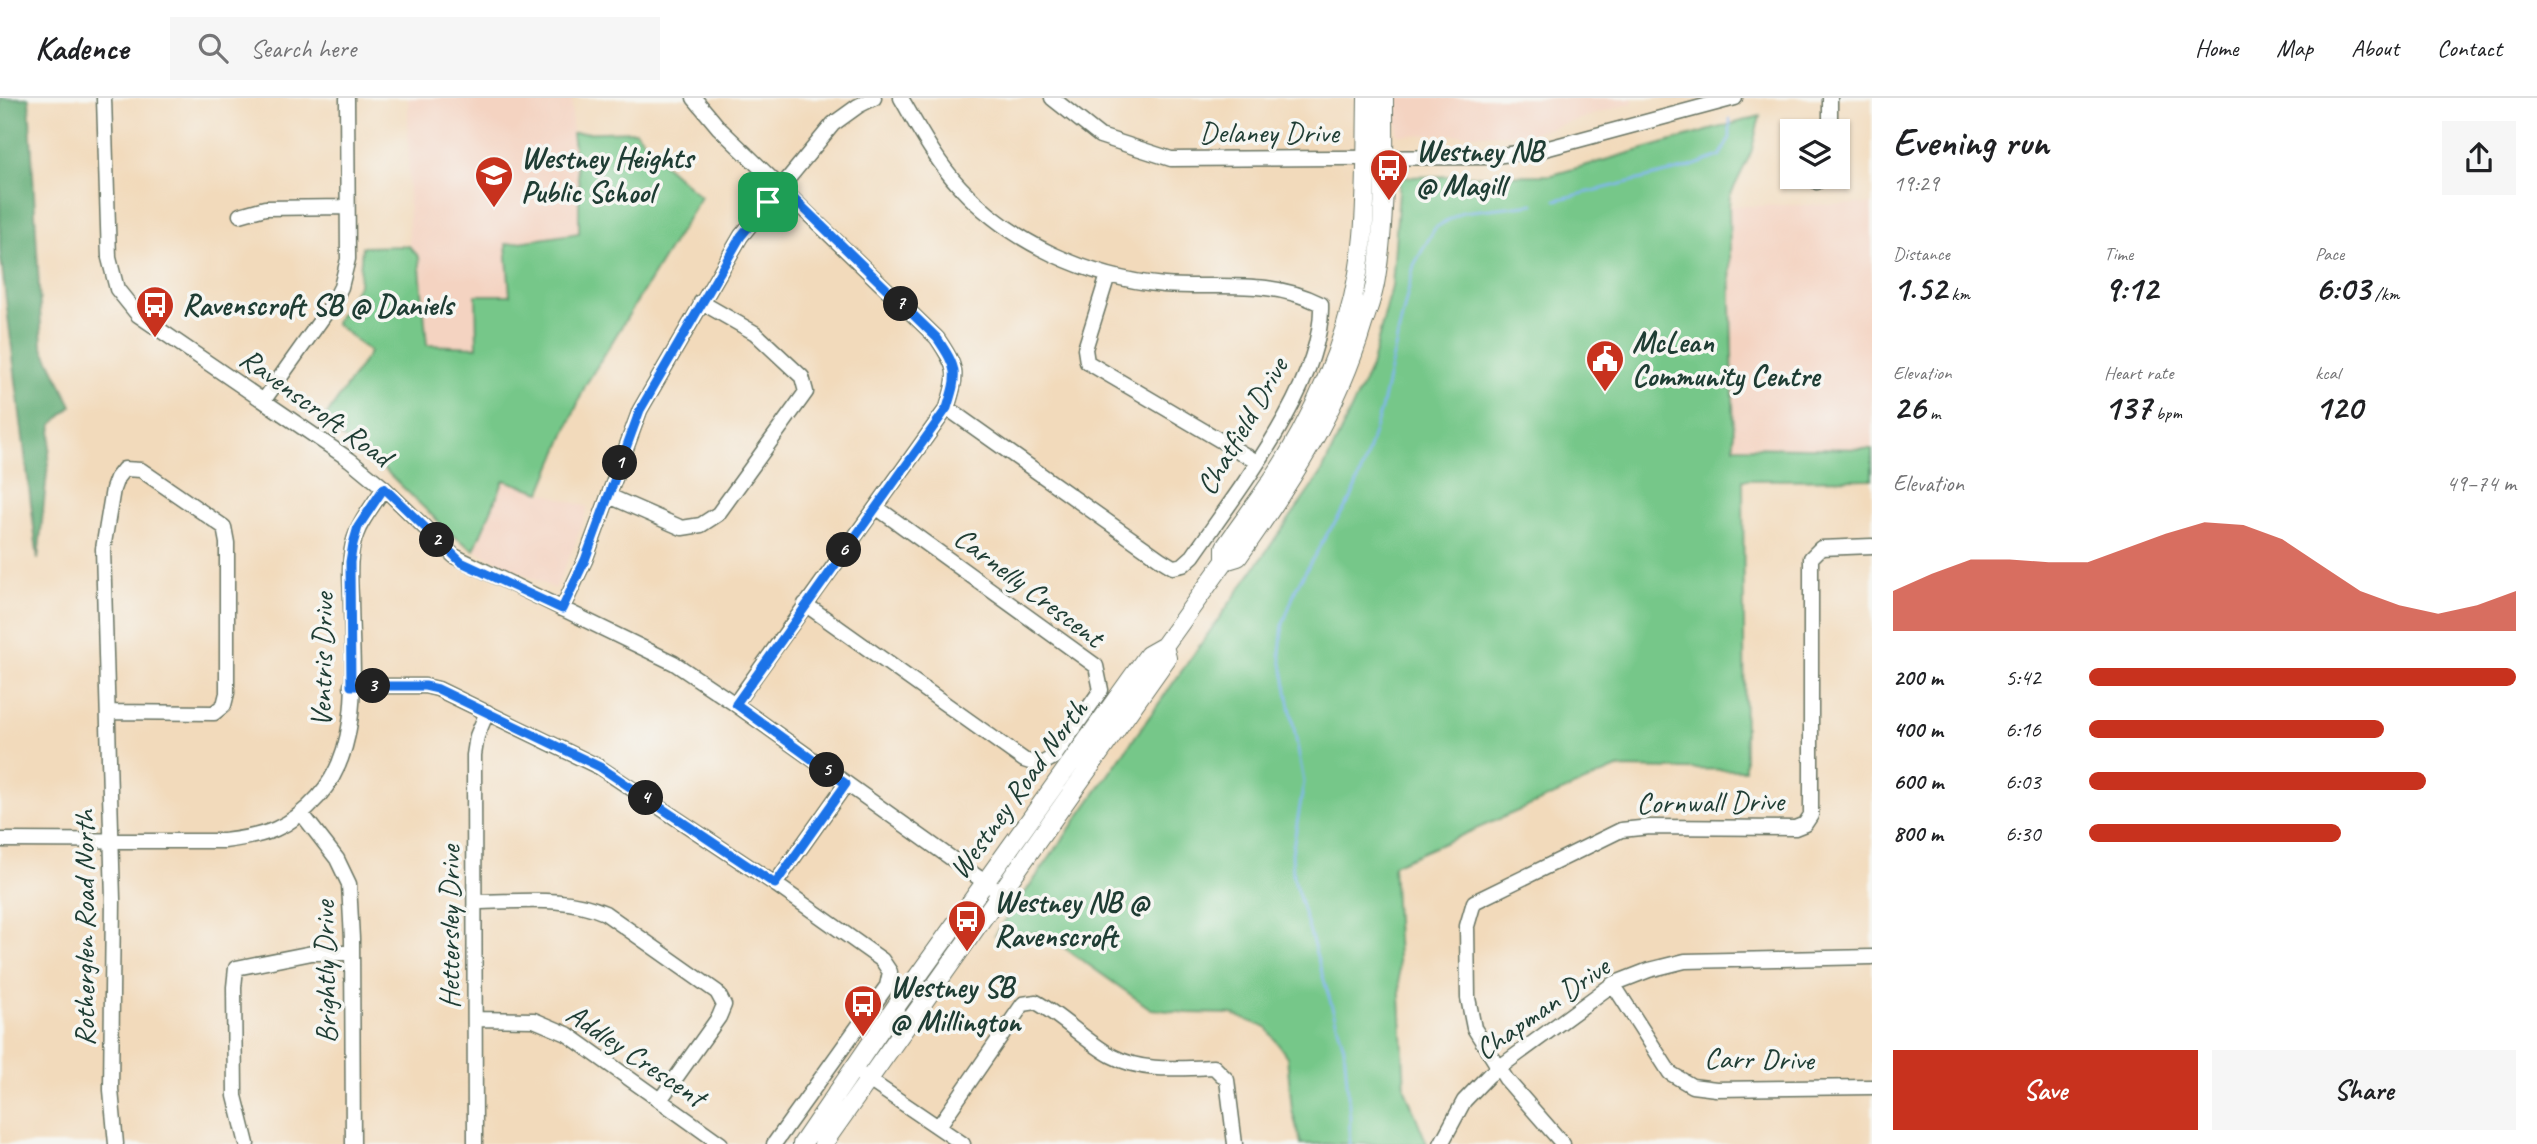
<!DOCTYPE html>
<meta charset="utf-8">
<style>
:root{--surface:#fff;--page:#f6f6f6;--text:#202124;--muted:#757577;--line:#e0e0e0;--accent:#c8321e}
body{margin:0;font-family:Caveat,sans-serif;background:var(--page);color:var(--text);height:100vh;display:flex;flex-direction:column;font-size:26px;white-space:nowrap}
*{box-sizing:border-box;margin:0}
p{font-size:23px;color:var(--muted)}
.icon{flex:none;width:38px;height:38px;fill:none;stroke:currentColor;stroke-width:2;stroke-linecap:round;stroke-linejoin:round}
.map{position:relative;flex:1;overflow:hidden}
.panel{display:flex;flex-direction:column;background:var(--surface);width:665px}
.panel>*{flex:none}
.buttons{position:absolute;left:1780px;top:21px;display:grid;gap:14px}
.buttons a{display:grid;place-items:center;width:70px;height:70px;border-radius:0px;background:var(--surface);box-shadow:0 2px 5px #0004;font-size:35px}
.pin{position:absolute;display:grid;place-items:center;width:60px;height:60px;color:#fff;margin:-30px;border-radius:14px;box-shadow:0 4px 10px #0006}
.km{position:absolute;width:35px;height:35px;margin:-18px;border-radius:50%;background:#222;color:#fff;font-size:19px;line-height:35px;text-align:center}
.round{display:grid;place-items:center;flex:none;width:74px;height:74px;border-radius:0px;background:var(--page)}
.overview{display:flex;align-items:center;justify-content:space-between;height:119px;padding:0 21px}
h1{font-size:38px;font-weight:700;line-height:52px}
.metrics{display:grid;grid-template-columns:repeat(3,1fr);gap:10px;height:119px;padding:7px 21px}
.metrics div{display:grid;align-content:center}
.metrics b{font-size:35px;font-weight:700}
.metrics small{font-size:19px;font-weight:400}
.metrics p{font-size:19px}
.chart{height:196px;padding:14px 21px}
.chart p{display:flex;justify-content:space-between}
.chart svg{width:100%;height:126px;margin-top:7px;fill:var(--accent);opacity:.7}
.action{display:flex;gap:14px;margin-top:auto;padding:14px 21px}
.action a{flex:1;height:80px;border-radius:0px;background:var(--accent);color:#fff;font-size:28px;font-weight:700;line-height:80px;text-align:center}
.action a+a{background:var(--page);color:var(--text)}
ul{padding:0 21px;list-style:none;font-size:23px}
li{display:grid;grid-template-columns:112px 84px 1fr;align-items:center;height:52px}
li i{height:18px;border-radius:9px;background:var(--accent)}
header{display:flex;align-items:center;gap:42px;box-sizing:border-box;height:98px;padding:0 35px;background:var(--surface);border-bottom:2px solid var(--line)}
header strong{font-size:33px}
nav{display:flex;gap:38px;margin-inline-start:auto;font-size:24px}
.search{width:490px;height:63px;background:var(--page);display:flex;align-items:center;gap:18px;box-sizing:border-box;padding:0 24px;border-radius:0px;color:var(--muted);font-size:26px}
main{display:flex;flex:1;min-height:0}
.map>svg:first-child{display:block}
.built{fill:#f4d3c1}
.green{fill:#76c789;stroke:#4a825e;stroke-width:2}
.forest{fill:#60ac75;stroke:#407454;stroke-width:2}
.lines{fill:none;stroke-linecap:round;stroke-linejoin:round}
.stream{stroke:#81b6ef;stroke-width:2.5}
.minor-casing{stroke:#697463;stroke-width:17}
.major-casing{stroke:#697463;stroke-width:20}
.minor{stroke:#fff;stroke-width:14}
.major{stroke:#fff;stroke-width:18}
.route-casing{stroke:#fff;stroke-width:14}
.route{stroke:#1a73e8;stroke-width:9}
.labels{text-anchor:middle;stroke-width:7;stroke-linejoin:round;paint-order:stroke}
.street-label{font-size:30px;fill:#1f3d34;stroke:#f6f6f2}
.poi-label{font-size:30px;font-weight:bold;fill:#1f3d34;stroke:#f6f6f2;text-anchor:start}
</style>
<header>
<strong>Kadence</strong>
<div class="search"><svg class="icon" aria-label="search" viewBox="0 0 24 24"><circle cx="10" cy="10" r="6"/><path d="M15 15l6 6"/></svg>Search here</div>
<nav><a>Home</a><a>Map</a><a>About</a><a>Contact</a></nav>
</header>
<main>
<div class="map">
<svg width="1872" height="1046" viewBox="0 0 1872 1046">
<rect width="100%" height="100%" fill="#f6f6f2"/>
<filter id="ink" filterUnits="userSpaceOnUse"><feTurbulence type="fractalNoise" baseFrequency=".0143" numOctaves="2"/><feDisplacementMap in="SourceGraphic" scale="14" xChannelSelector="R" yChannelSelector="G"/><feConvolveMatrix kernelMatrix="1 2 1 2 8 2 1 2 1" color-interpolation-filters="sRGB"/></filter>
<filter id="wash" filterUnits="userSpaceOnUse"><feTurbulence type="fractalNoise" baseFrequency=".00686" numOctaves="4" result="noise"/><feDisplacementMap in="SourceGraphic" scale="28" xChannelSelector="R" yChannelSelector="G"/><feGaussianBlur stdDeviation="1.57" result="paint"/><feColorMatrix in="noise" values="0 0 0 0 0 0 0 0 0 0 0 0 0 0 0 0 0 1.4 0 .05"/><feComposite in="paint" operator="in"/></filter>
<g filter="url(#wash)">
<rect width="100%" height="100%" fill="#f2dabb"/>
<path class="built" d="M408,0h164v35l7,52v48l-69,62 -32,52 -51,-1 -8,-89 -10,-11z
M1397,0h236v5l-103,31 -133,1z
M1872,106v245l-138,-1 -5,-242z
M504,382l84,27 -14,40 -19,42 -81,-39z"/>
<path class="green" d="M1760,18l-9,37 -21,43 -1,10 5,241 138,2v30l-129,1 2,290 -128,-2 -224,97 12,224 22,55h-126l-9,-34 -5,-53 -20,-29 -35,-14 -45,-1 -36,-4 -109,-77 -47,3 326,-461 50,-107 21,-81 8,-109 152,-2z
M636,33l23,29 42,37 -116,189 -44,106 -37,-12 -30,70 -23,-16 -68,-66 -61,-46 48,-70 -35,-29 24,-39 3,-37 47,-1 10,11 8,88 50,2 -1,-52h34l-4,-51 73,-11v-48l-7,-52z"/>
<path class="forest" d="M0,0h29l13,248 30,60 -20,19 -14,135 -38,-309z"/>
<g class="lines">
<path class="stream" d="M1556,102l131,-32 33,-12 10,-18v-19
M1349,1046l1,-26 -6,-71 -51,-171 -1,-23 12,-71 -24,-129 3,-29 14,-38 30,-52 24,-35 14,-37 16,-53 33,-144 21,-37 27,-16 72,-8"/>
</g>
</g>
<g filter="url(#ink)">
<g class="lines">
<defs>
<path id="minor" d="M104,0l5,160 8,31 21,26 212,145 34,28 70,68 220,107 61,41 265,189
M694,0l25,30 218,210c21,31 21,35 10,70l-212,296
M901,0c18,31 35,63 59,89 51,56 129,91 204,98 55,4 105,-7 157,19 3,79 -84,188 -128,252l-10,9 -10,2 -13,-8 -213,-151
M1052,0l48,38 71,23 316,-2 54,-7 194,-52
M1830,33v-33
M1817,84l2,-5
M240,117l25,-7 82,-1
M1108,177l-23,74 2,13 170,100
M264,302l69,-97 8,-16 7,-28 -1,-161
M609,398l73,32 19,-3 17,-11 88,-122 -4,-15 -47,-44 -54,-31
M805,506l219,156 15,5 15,-8 47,-67 -5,-24 -220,-159
M562,511l23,-49 55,-150 101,-174 92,-112 25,-18 16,-8
M351,588h74l13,3 161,78 176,117 107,76 8,12 -3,14 -113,158
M108,614l106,1 10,-8 3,-12v-150l-3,-16 -83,-57 -17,-1 -7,9 -4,11 -10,60 10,350 -2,191 5,54
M302,716l35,45 12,25 3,55 1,205
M0,742l224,1c41,-5 65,-12 94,-44 47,-52 33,-134 33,-200 -1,-18 -2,-36 2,-53 5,-21 20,-38 31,-56
M775,786l71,-100
M476,804c43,0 89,-7 129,11l112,79 7,13 -5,12 -59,83
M1613,886l57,89 22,13 24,3 156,-2
M476,921l58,1 33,14 154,110
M860,976l103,70
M939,1028l84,-122 13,-2c27,15 49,39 76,54 32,17 68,12 102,11l13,13 8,64
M247,1046l-12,-48 -1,-109 2,-19 76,-15h40
M475,1046l-1,-389 3,-19 10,-24
M1441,1046l23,-43 25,-26 124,-91 36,-14 36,-9 187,-4
M1563,1046l-57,-65 -32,-51 -6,-30 -1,-72 7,-24 147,-72 29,-3 145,1 10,-4 6,-9v-257l10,-10 51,-2"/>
<path id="major" d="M1225,463v-14c20,-29 42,-57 60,-87 40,-67 71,-145 78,-224 4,-45 3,-93 4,-138
M802,1046l93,-136 253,-353 16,-9 61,-85 13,-4c53,-75 99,-145 125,-233 5,-15 11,-30 13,-46 10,-59 8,-120 8,-180
M823,1046l344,-486 -3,-12"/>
</defs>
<use href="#minor" class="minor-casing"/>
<use href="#major" class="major-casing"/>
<use href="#minor" class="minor"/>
<use href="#major" class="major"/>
</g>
</g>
<g class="lines" filter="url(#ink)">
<defs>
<path id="route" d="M782,89l155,151c21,31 21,35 10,70l-211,296 110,80 -71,100 -175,-117 -162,-78 -13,-3h-74l-1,-124 3,-18 5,-17 26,-39 77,74 101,47 23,-49 55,-150 101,-174z"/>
</defs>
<use href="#route" class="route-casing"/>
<use href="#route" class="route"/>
</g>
<defs>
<symbol id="bus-pin" viewBox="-11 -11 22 30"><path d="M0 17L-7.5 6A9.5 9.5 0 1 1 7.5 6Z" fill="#c8321e" stroke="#f6f6f2"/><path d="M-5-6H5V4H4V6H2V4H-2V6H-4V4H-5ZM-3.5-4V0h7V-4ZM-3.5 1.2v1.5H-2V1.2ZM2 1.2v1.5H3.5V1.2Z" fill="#fff"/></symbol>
<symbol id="school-pin" viewBox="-11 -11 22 30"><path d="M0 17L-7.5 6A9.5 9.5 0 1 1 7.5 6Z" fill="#c8321e" stroke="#f6f6f2"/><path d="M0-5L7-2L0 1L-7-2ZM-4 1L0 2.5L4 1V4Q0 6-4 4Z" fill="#fff"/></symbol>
<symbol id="civic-pin" viewBox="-11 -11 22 30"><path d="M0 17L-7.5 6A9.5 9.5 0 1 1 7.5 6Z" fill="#c8321e" stroke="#f6f6f2"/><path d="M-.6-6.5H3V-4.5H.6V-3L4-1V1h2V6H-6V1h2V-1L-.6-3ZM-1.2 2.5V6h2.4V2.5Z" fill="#fff"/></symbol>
</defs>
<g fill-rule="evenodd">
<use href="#bus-pin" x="1367" y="48" width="44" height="60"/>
<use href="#school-pin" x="472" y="55" width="44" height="60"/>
<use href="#bus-pin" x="133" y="185" width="44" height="60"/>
<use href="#civic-pin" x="1583" y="239" width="44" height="60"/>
<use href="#bus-pin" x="945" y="799" width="44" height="60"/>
<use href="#bus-pin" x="841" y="884" width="44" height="60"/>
</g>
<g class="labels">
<g class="street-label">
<text x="1269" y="44">Delaney Drive</text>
<text transform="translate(316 309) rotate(36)" y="10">Ravenscroft Road</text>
<text transform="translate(1242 328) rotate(-60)" y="10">Chatfield Drive</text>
<text transform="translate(1029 489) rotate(37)" y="10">Carnelly Crescent</text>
<text transform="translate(322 562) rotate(-89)" y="10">Ventris Drive</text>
<text transform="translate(1018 691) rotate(-54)" y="10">Westney Road North</text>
<text transform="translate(1710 704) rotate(-1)" y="10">Cornwall Drive</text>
<text transform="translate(449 829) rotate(-90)" y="10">Hettersley Drive</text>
<text transform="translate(84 830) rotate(-90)" y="10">Rotherglen Road North</text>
<text transform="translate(325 874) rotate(-91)" y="10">Brightly Drive</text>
<text transform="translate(1542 910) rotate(-35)" y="10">Chapman Drive</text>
<text transform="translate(636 957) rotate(34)" y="10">Addley Crescent</text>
<text transform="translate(1759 961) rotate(1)" y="10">Carr Drive</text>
</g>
<g class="poi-label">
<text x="1416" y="63">Westney NB<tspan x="1416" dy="34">@ Magill</tspan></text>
<text x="521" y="70">Westney Heights<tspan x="521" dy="34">Public School</tspan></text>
<text x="182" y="217">Ravenscroft SB @ Daniels</text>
<text x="1632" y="254">McLean<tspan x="1632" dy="34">Community Centre</tspan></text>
<text x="994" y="814">Westney NB @<tspan x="994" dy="34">Ravenscroft</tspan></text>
<text x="890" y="899">Westney SB<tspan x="890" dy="34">@ Millington</tspan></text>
</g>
</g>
</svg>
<div class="buttons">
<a><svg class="icon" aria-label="layers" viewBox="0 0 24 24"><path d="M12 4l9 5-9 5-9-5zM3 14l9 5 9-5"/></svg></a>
</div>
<div class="pin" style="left:768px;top:104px;background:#1e9e55"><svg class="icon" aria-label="arrive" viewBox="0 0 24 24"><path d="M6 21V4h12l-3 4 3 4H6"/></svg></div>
<b class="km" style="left:620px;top:365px">1</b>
<b class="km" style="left:437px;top:442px">2</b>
<b class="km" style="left:373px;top:588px">3</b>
<b class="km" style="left:646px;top:700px">4</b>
<b class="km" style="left:827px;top:672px">5</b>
<b class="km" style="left:844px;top:452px">6</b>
<b class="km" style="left:901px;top:206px">7</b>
</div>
<section class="panel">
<div class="overview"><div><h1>Evening run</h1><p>19:29</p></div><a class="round"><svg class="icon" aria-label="share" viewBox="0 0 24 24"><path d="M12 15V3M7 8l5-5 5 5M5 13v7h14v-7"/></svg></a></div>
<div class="metrics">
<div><p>Distance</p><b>1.52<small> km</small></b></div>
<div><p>Time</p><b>9:12</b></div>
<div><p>Pace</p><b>6:03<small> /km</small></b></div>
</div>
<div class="metrics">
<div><p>Elevation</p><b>26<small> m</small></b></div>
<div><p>Heart rate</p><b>137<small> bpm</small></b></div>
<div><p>kcal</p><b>120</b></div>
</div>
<div class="chart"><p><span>Elevation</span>49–74 m</p>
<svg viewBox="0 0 160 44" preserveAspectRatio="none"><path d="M0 44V30L10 24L20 19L30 19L40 20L50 20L60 15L70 10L80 6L90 7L100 12L110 21L120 30L130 35L140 38L150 35L160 30V44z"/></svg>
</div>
<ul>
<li><b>200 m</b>5:42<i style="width:100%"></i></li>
<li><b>400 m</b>6:16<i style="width:69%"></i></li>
<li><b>600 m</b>6:03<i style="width:79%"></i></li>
<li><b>800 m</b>6:30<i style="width:59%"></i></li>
</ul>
<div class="action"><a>Save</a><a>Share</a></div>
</section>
</main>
